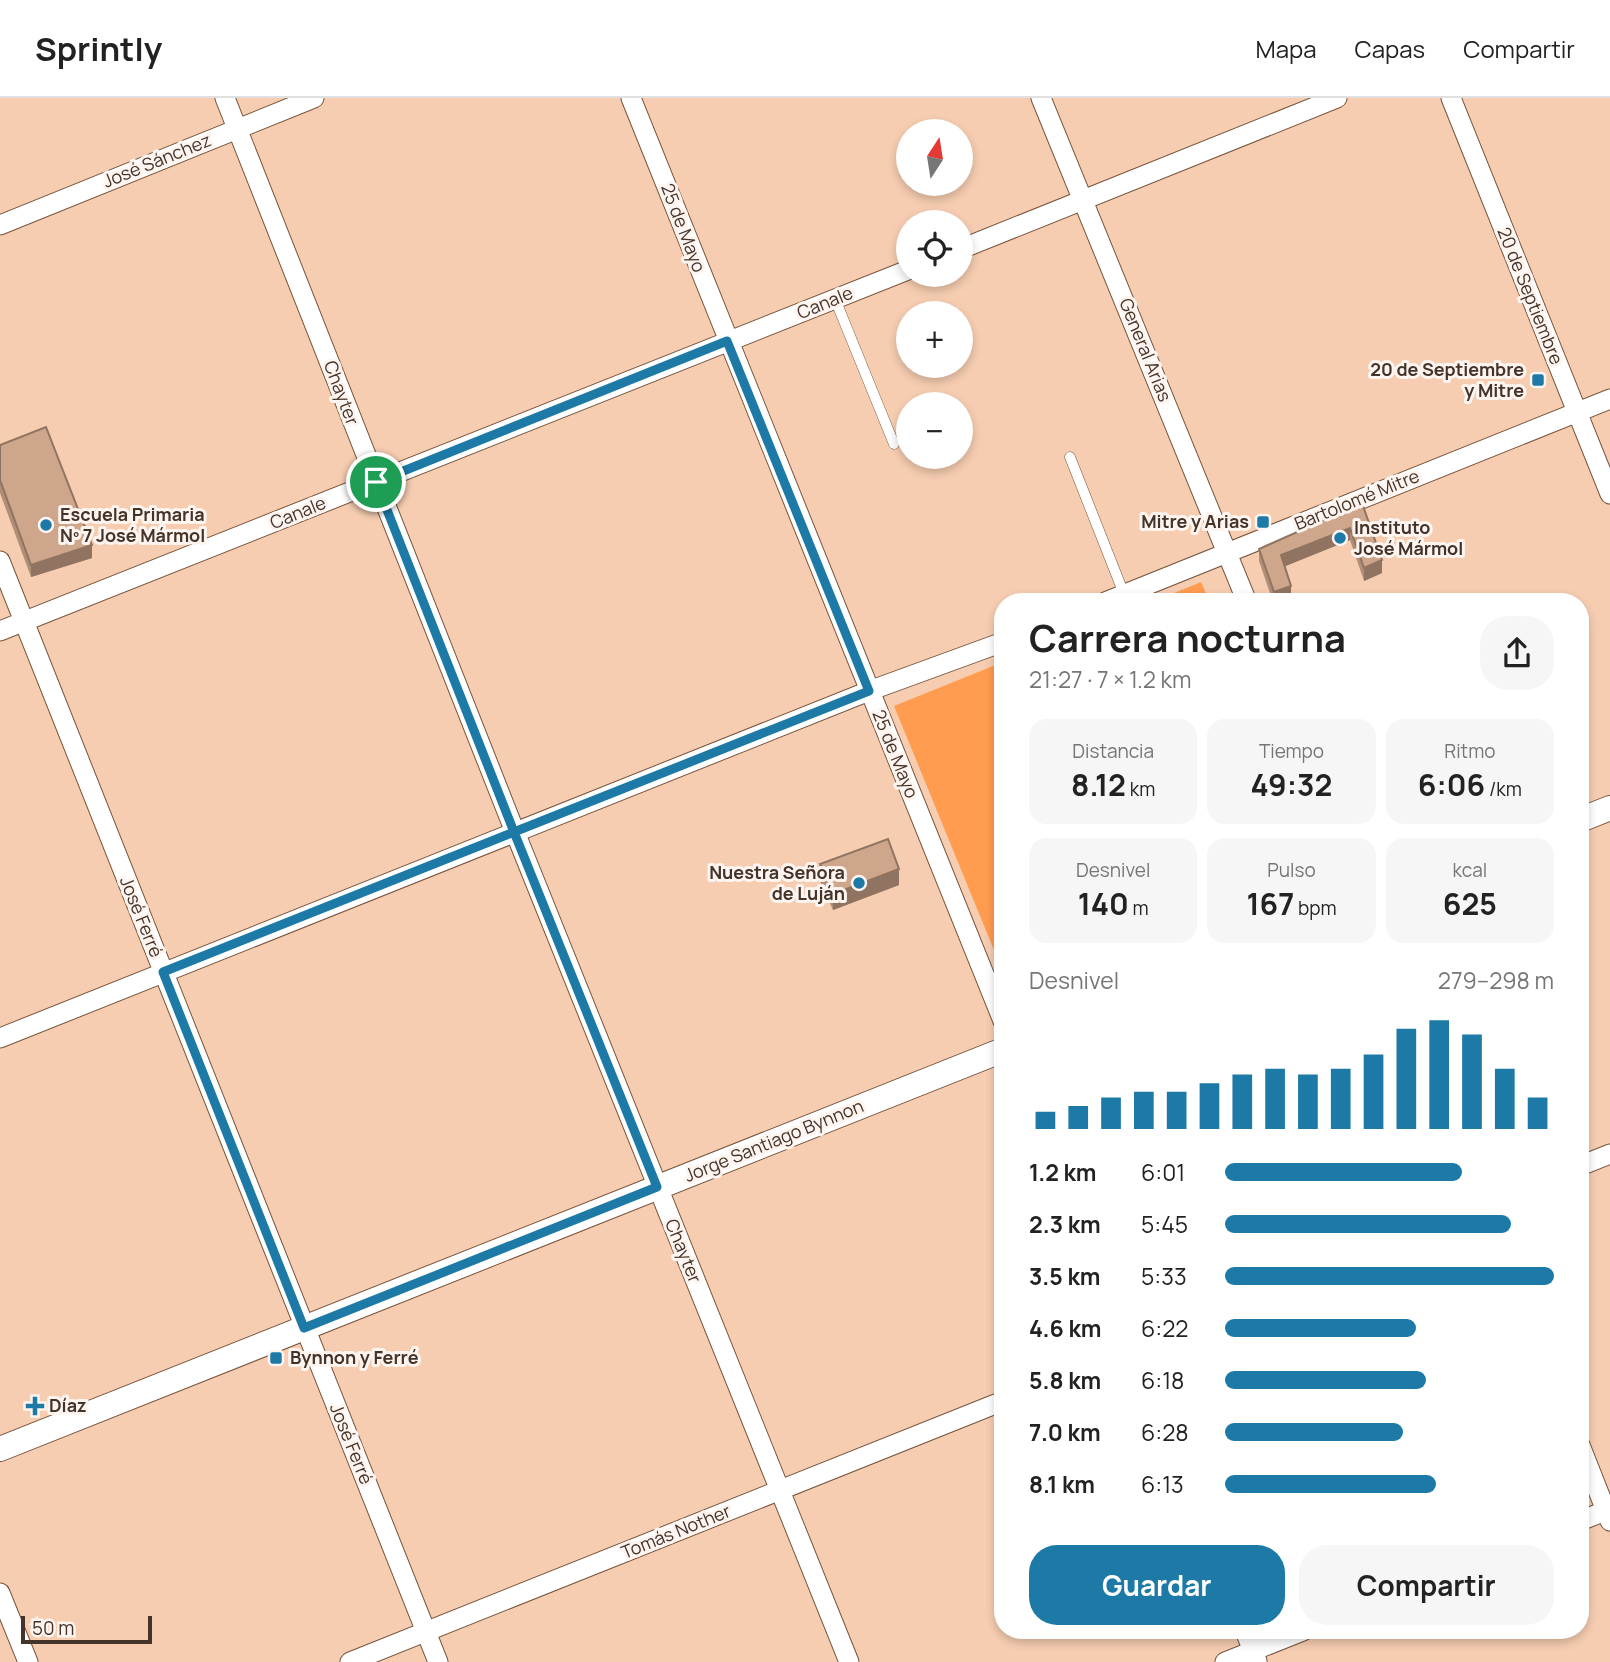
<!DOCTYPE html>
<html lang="es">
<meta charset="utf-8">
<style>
:root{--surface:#fff;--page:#f6f6f6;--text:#222;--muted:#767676;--line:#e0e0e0;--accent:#1d7aa7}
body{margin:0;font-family:Manrope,sans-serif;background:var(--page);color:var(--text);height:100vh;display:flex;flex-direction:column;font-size:26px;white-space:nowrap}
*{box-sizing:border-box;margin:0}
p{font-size:23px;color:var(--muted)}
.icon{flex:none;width:38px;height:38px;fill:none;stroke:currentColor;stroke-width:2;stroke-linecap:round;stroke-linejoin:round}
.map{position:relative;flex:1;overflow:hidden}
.details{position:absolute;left:994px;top:495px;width:595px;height:1046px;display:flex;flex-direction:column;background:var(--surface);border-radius:28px;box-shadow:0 4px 10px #0003}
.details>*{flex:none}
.needle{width:46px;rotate:12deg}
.tools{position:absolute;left:896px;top:21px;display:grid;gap:14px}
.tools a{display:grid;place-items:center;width:77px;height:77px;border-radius:50%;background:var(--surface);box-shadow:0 4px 10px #0003;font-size:35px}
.scale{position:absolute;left:21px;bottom:18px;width:131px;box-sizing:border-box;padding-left:7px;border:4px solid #433328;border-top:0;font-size:19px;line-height:24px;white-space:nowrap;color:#433328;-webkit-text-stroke:5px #fef5f0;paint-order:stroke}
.pin{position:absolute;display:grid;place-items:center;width:60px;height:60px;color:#fff;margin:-30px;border:4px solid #fff;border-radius:50%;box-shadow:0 2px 7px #0007}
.round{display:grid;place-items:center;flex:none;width:74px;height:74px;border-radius:28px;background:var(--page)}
.overview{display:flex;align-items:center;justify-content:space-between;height:119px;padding:0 35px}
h1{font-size:38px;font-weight:700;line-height:52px}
.figures{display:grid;grid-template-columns:repeat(3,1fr);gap:10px;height:119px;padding:7px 35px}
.figures div{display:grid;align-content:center;border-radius:18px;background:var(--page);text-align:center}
.figures b{font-size:30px;font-weight:700}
.figures small{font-size:19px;font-weight:400}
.figures p{font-size:19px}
.chart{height:196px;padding:14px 35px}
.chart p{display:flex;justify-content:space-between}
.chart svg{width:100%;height:126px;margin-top:7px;stroke:var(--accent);stroke-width:6}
.primary-button{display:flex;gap:14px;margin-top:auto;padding:14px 35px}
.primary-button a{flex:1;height:80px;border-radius:28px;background:var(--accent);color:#fff;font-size:28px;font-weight:700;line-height:80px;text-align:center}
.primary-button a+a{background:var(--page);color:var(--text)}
ul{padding:0 35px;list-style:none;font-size:23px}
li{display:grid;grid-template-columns:112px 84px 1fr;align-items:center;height:52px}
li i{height:18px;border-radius:9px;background:var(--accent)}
header{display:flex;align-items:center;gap:42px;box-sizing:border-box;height:98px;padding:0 35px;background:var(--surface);border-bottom:2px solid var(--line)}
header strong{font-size:33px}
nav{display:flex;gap:38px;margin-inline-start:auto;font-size:24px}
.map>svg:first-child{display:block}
.park{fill:#ff9c50}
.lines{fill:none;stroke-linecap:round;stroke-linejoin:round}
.service-casing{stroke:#77543c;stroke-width:11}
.minor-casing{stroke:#77543c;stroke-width:21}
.tertiary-casing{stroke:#77543c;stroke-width:26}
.service{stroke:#fff;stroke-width:10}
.minor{stroke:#fff;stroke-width:19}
.tertiary{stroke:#fff;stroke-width:24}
.wall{fill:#b08f78}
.shaded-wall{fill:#907461}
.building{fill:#cda68b;stroke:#907461;stroke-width:2}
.route-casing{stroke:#fff;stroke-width:14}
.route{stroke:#1d7aa7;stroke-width:9}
.poi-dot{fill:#1d7aa7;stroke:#fef5f0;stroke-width:2.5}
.labels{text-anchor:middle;stroke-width:6;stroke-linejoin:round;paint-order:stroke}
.street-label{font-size:18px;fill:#433328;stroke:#fef5f0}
.poi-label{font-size:18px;font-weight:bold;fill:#433328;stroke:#fef5f0;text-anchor:start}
</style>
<header>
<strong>Sprintly</strong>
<nav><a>Mapa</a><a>Capas</a><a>Compartir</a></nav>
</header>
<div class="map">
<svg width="1610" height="1564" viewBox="0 0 1610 1564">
<rect width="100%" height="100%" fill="#f6cdb1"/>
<path class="park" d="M1201,484l9,20h-58z
M1003,564v310l-109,-266z"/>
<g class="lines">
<defs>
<path id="service" d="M835,201l59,145
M1070,359l54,137"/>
<path id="minor" d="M225,0l290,734 334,830
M631,0l372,923
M1041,0l206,504
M1451,0l159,396
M0,127l314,-127
M961,151l376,-151
M0,463l438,1101
M1105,504l505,-203
M0,533l908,-361
M0,940l869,-347 134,-49
M1580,1068l30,-12
M1580,1347l30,76
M1580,1423l30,-12
M0,1495l28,69
M1245,1533l12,30
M350,1564l653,-261
M1225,1564l78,-31"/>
<path id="tertiary" d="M1580,722l30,-12
M0,1351l1003,-399"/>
</defs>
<use href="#service" class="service-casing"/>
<use href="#minor" class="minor-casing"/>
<use href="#tertiary" class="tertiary-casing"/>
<use href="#service" class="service"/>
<use href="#minor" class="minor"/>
<use href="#tertiary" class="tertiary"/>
</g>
<path class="wall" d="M0,347l92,113 -61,19 -31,-84z
M1362,405l20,70 -18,8 -14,-41 -66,26 7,33 -9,3h-9l-14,-41v-12z
M820,766l79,21 -66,25 -13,-29z"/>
<path class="shaded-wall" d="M1350,430v12l-69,28v-13z
M92,447v13l-61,19v-12z
M1382,462v13l-18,8v-13z
M1291,488v13l-9,3h-8v-10z
M899,771v16l-66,25v-16z"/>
<path class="building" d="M46,329l46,118 -61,20 -31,-85v-35z
M1362,405l20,57 -18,8 -14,-40 -69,27 10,31 -17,6 -15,-43z
M888,741l11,30 -66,25 -13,-30z"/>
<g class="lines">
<defs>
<path id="route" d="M376,384l138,350 -351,140 141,356 353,-141 -143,-355 355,-141 -142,-350 -351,141"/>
</defs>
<use href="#route" class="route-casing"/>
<use href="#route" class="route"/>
</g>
<g class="poi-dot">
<rect x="1531" y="275" width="14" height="14" rx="3.5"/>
<rect x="1256" y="417" width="14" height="14" rx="3.5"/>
<circle cx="46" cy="427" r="7"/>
<circle cx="1340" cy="440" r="7"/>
<circle cx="859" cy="785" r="7"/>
<rect x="269" y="1253" width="14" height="14" rx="3.5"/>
<path d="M31.5 1297.5h7v7h7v7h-7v7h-7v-7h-7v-7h7z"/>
</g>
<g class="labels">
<g class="street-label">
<text transform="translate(157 63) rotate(-22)" y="6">José Sánchez</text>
<text transform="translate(683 130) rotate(69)" y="6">25 de Mayo</text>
<text transform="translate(1530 198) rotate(68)" y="6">20 de Septiembre</text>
<text transform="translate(825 205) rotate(-22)" y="6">Canale</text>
<text transform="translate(1145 252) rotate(68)" y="6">General Arias</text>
<text transform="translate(341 295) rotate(69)" y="6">Chayter</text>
<text transform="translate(1357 402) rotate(-22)" y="6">Bartolomé Mitre</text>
<text transform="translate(298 415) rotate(-22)" y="6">Canale</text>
<text transform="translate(895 656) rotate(68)" y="6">25 de Mayo</text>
<text transform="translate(141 819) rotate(68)" y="6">José Ferré</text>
<text transform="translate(774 1043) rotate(-22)" y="6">Jorge Santiago Bynnon</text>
<text transform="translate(683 1153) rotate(68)" y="6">Chayter</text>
<text transform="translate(351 1346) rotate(68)" y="6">José Ferré</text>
<text transform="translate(676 1434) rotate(-22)" y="6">Tomás Nother</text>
</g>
<g class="poi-label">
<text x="1524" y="278" text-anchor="end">20 de Septiembre<tspan x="1524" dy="21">y Mitre</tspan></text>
<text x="60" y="423">Escuela Primaria<tspan x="60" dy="21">Nº 7 José Mármol</tspan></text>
<text x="1249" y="430" text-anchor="end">Mitre y Arias</text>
<text x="1354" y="436">Instituto<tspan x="1354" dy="21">José Mármol</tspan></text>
<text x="845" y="781" text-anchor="end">Nuestra Señora<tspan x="845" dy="21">de Luján</tspan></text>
<text x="290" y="1266">Bynnon y Ferré</text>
<text x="49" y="1314">Díaz</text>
</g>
</g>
</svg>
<div class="tools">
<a><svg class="needle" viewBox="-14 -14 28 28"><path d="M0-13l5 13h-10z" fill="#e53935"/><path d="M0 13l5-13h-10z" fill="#767676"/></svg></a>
<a><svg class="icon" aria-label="locate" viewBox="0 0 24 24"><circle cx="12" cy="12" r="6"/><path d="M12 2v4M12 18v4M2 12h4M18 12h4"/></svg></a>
<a>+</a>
<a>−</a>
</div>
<div class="scale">50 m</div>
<div class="pin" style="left:376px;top:384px;background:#1e9e55"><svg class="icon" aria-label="arrive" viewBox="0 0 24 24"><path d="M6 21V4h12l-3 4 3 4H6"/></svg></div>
<section class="details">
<div class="overview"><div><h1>Carrera nocturna</h1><p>21:27 · 7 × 1.2 km</p></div><a class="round"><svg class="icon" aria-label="share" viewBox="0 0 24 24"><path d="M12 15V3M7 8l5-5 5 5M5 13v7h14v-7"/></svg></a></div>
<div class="figures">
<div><p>Distancia</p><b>8.12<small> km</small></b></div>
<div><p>Tiempo</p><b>49:32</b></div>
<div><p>Ritmo</p><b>6:06<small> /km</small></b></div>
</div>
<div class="figures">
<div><p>Desnivel</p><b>140<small> m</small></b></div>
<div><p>Pulso</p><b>167<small> bpm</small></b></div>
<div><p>kcal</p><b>625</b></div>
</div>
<div class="chart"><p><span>Desnivel</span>279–298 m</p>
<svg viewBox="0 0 160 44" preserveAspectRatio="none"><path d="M5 44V38M15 44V36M25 44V33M35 44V31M45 44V31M55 44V28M65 44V25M75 44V23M85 44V25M95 44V23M105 44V18M115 44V9M125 44V6M135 44V11M145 44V23M155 44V33"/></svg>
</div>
<ul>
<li><b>1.2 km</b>6:01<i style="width:72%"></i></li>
<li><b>2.3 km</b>5:45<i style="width:87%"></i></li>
<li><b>3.5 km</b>5:33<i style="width:100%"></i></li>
<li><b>4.6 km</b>6:22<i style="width:58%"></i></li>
<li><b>5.8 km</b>6:18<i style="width:61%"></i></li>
<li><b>7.0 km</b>6:28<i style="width:54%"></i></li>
<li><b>8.1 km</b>6:13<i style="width:64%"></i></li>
</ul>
<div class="primary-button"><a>Guardar</a><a>Compartir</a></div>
</section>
</div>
